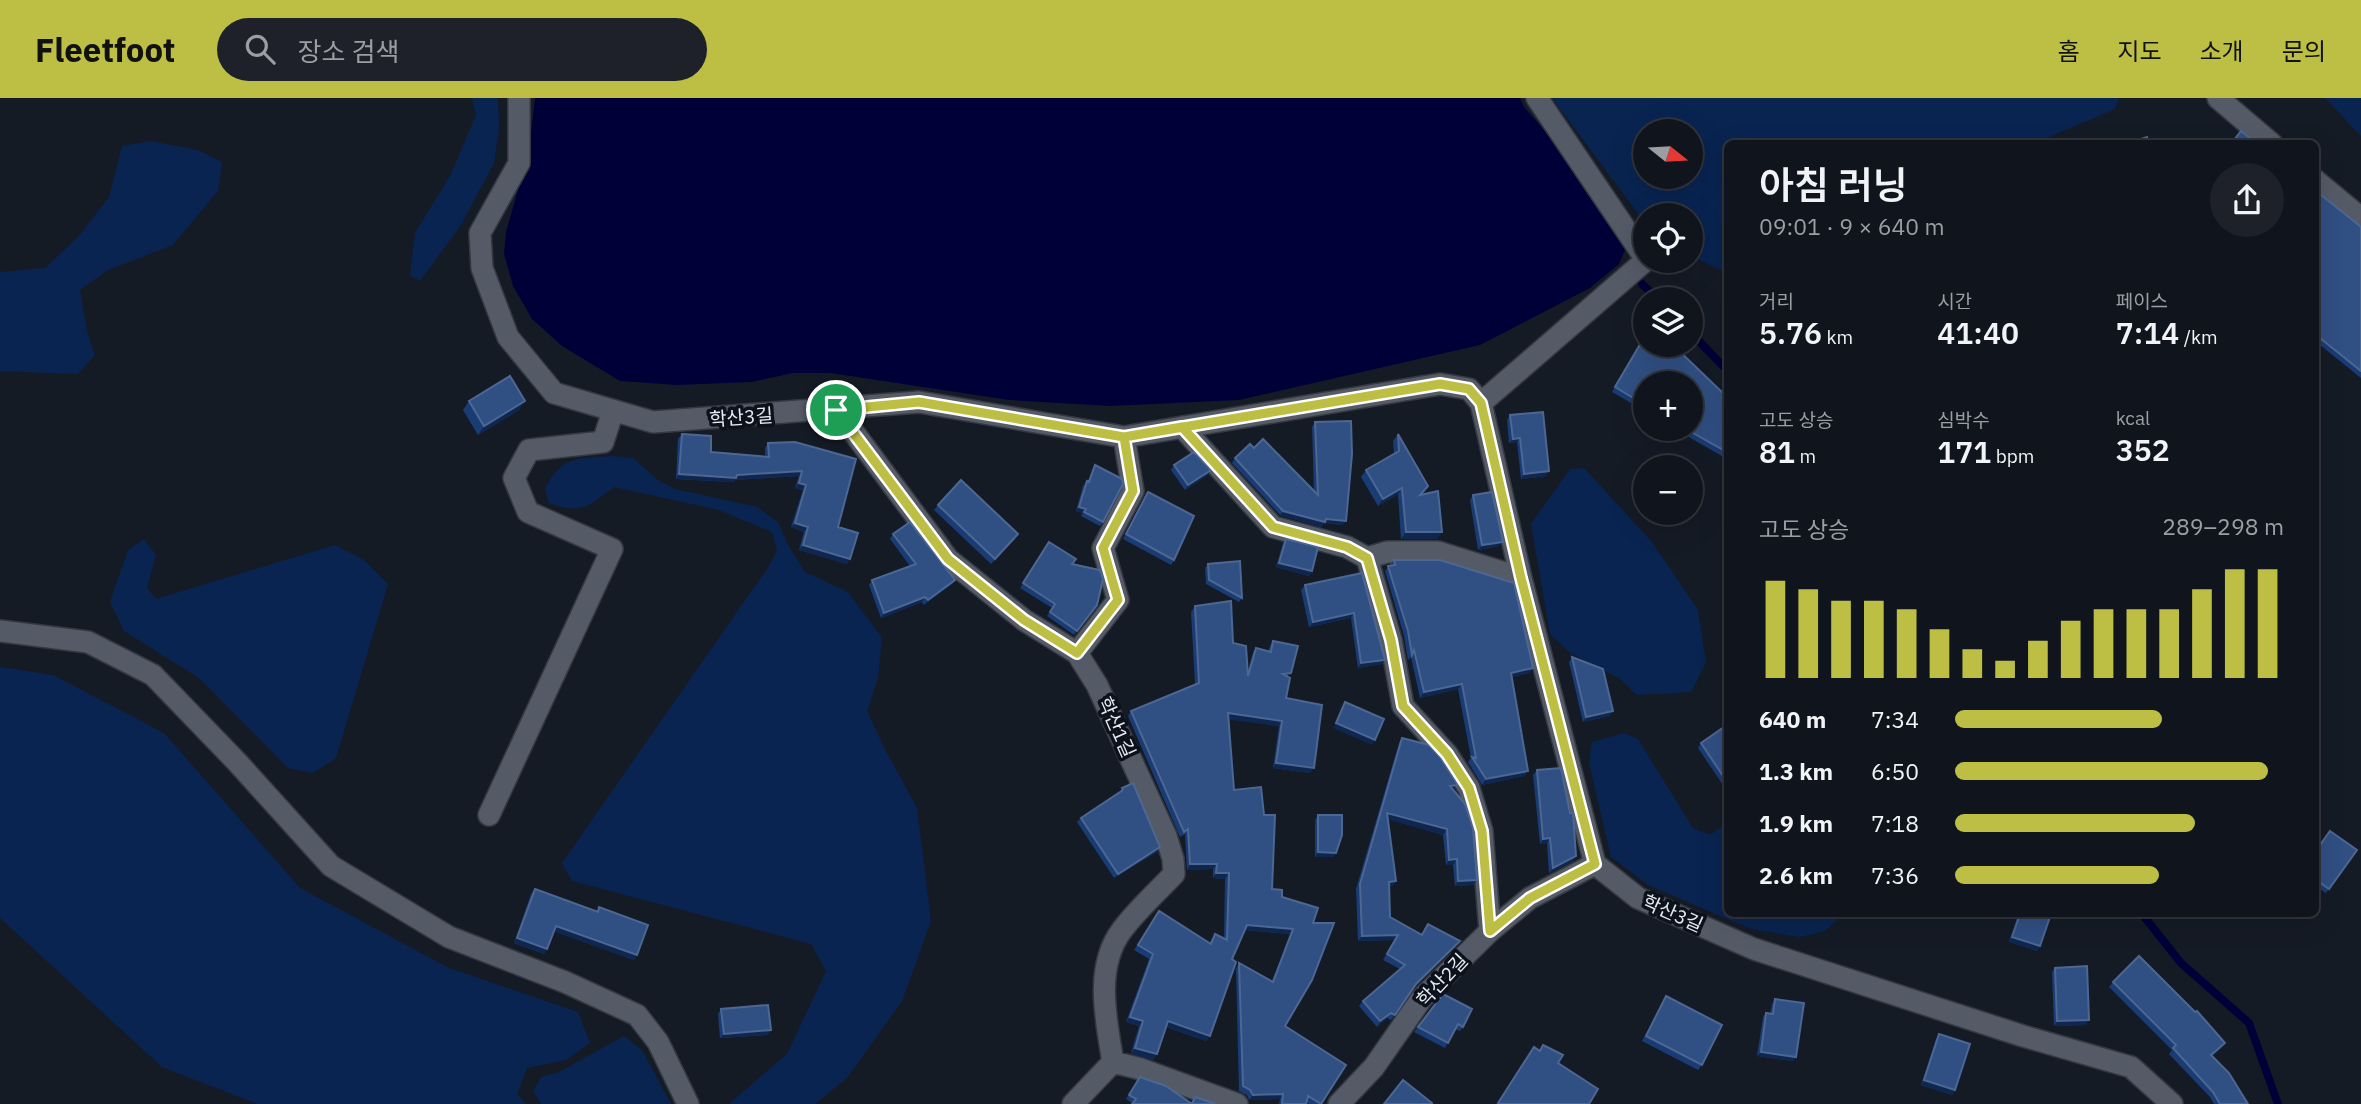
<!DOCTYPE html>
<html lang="ko">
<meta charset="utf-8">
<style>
:root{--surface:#10141c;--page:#1e2129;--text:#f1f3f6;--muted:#9c9ea3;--line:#30333b;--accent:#bcbf43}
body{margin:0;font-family:"IBM Plex Sans","Noto Sans KR",sans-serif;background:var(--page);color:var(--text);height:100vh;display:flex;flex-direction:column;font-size:26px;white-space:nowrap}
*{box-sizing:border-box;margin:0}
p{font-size:23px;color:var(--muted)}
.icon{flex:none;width:38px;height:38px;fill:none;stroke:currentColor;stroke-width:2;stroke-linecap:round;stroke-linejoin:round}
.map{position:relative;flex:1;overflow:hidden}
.details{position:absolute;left:1724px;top:42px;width:595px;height:777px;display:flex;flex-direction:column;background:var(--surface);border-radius:10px;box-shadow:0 7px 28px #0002,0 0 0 2px var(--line)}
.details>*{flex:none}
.needle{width:46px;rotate:108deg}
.tools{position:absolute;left:1633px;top:21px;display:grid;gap:14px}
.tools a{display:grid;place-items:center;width:70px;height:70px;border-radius:50%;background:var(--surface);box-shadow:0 7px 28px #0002,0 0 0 2px var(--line);font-size:35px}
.pin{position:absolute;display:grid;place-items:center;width:60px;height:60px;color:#fff;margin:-30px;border:4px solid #fff;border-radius:50%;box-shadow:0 2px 7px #0007}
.round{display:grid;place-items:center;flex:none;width:74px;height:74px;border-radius:37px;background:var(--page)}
.summary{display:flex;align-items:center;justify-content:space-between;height:119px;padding:0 35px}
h1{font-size:38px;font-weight:600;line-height:52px}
.stats{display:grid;grid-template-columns:repeat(3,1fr);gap:10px;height:119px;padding:7px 35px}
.stats div{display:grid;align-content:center}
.stats b{font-size:30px;font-weight:600}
.stats small{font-size:19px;font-weight:400}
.stats p{font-size:19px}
.chart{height:196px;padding:14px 35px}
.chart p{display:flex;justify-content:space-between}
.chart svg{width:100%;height:126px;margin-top:7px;stroke:var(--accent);stroke-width:6}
ul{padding:0 35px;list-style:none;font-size:23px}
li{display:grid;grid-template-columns:112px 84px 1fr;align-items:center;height:52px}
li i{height:18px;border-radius:9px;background:var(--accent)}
header{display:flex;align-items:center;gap:42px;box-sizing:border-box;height:98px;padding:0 35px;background:var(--accent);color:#111}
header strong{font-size:33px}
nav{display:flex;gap:38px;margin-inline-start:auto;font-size:24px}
.search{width:490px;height:63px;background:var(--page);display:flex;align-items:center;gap:18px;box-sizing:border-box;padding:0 24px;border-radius:38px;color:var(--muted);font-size:26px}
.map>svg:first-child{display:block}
.green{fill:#092451;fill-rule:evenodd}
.water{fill:#000039}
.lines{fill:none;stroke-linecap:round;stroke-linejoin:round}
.stream{stroke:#000039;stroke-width:8}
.minor-casing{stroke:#353840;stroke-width:24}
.minor{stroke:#545b67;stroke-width:21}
.wall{fill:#1a3c74}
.shaded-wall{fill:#0f274f}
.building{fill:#304f82;stroke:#4c6793;stroke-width:2}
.route-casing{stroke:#fff;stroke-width:14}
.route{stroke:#bcbf43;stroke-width:9}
.labels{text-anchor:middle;stroke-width:7;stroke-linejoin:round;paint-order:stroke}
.street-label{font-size:19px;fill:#e5e9f0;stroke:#0c121b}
</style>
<header>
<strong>Fleetfoot</strong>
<div class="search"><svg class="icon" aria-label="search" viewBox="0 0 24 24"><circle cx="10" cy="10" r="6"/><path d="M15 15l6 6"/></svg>장소 검색</div>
<nav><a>홈</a><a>지도</a><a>소개</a><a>문의</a></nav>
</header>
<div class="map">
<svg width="2361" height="1006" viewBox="0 0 2361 1006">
<rect width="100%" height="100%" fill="#151b25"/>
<path class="green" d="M472,0h26l1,30 -5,35 -33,62 -41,56 -10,-6 5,-42 36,-59 25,-59z
M1552,0h567l-4,11 -80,34 -308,1v129l-36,-17 -1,-41h-45v8zM1690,33v46h-45v-46z
M2325,0h36v38z
M150,43l48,9 24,12 -4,29 -45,54 -65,25 -28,20 7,41 8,24 -17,19 -78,-3v-99l45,-4 34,-32 30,-39 13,-51z
M613,358l20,2 25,22 17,9 82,18 21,15 10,23 17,27 43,20 34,46 -4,40 -11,33 18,38 32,59 14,113 -29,80 -55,77 -32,26h-86l58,-50 39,-83 -15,-27 -239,-63 -10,-18 207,-297 8,-16 -5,-18 -53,-22 -105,-23c-26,19 -31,28 -65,16l-4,-14c17,-35 34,-30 68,-33z
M1584,370l68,74 46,68 8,52 -15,30 -54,3 -17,-16 -51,-27 -19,-18 -19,-110 39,-55z
M144,441l12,16 -9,33 9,11 179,-54 29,15 24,24 -52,174 -23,15 -25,-5 -89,-90 -75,-47 -14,-29 18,-52z
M0,569l53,8 111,58 136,155 149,80 129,44 12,31 -24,17 -39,8 -10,26 9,10h-269l-95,-37 -162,-149z
M1625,635l13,6 55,89 17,7 17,-12v91h112l-3,7 -11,10 -25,6 -49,-8 -103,-44 -37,-28 -22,-94 3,-21z
M624,938l18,14 29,54h-130l-8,-13 8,-14 18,-5z"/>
<path class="water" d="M535,0h985l4,9 30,34 69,96 2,13 -6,14 -29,24 -110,57 -241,55 -129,6 -101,-6 -179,-27h-37l-41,9 -75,3 -57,-4 -58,-35 -30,-27 -19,-33 -9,-32 2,-22 23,-81z"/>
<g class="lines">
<path class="stream" d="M1642,186l16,15
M1690,234l37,38
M2142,816l39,49 68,60 29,81"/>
<defs>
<path id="minor" d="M519,0v65l-39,70 2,35 26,69 46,56 99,29 266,-20 205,35 316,-53 29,5 12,14 40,175 74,286 43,34 116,51 269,87 108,31 41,37
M1537,0l108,160
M2218,0l54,46
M2315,82l46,38
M1481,305l164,-142
M837,312l111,149 76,61 53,33 20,32 69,151 7,23 1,15c-17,18 -37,36 -52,56 -28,37 -16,90 -9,132l-40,42
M1182,329l91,100 74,20 20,11 24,82 12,66 44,48 22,34 13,43 8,100 -68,67 -48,69 -35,37
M1367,460l20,-6h51l83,26
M0,533l88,11 65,33 84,87 94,104 118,71 116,45 72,33 21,27 30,62
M1077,555l41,-53 -15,-52 30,-57 -9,-54
M489,717l123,-266 -84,-37 -14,-34 15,-28 74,-8 10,-31
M1490,833l40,-33 65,-34
M1113,964l28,7 96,35"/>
</defs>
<use href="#minor" class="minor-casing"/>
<use href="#minor" class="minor"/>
</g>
<path class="wall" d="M2315,92l46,37v151l-46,-37z
M1645,237l82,62v62l-52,-30h15l-45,-46v28l-33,-19z
M469,303l50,9 -41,25 -15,-25z
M1510,317l36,61 -25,3 -4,-37 -8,1 -2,-23z
M1315,324l31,99 -4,4 -18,-2 -3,4 -41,-12 -48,-52 3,-5 19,-10 60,44 -2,-65z
M682,336l29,18 54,4v-8l3,-5 27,-1 43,85 9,37 -48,-14 5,-18 -13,-5 12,-37 -8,-2 4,-12 -64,4 -2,2 -57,-3 2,-40z
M1398,336l24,60 15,45h-36l-3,-45 -20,12 -17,-29 5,-7 28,-16 -1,-13z
M1095,367l8,57 -3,4 -19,-10 2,-3 -7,-2 7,-25 4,-5h1l4,-11z
M1174,367l37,5 -3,5 -23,15 -14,-20z
M1148,394l26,68 -3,5 -48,-26z
M1473,397l26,51 -21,4 -8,-50z
M938,407l77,34 -24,25 -57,-54z
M893,436l62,46 -3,4 -28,21 -2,-3 -41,16 -12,-33 3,-5 38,-14 -20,-27z
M1286,441l26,32 -3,5 -33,-9 7,-24z
M1049,444l23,22 25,41 -23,30 -27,-19 5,-8 -32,-20z
M1394,462l139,108 -4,5 -17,4 16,94 -4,5 -42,9 -14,-23 3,-4 -13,-69 -38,9 -9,-41 -3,3 -4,-24 -19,-65z
M1208,466l34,34 -3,4 -33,-18 -1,-16z
M1362,475l20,91 -24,4 -7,-50 -42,9 -8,-37 4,-5z
M1195,508l38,37 15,27 5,-17 3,-5 12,3 2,-5 3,-5 16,36 -3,21 24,75 -37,-5 6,-42 -51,-7 6,71 38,99 41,34 -28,103 36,78h-12l-2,-1 -1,1h-27l1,-5 -31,1 -2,-5 -8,-4 -3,-122 3,-6 33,18 18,-47 -45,-4 -13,29 -22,77 -4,5 -40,-14 -9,27 -4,6 -22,-7 8,-27 -13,-4 23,-63 -15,-9 25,-39 50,32 6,-9 9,4 1,-59 -12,-1v-9l-26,1 -2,-36 -5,3 -52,-121 3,-5 64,-27 -4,-72z
M1572,559l38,59 -27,6 -14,-60z
M1727,627v66l-29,-43 3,-5z
M1402,640l52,52h-1l24,90 -4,5 -18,1 -2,-21h-7l-3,-30 -55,-16 8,62 -4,5h-3l1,31 32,17 6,-10 32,17 -4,5 -43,43 -22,31 -4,-2 -10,9 -18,-21 4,-5 37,-32 -17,-9 11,-20 -36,1 -2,-52 43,-146z
M1537,672l33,43 3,48 -24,12 -2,-30 -7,1 -7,-69z
M1122,690l35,64 -43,26 -37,-56 4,-4 38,-25z
M1318,717l18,38 -3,4h-18v-37z
M2357,752l-31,43 -11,-7v-34z
M535,791l61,23 3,-5 35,53 -80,-29 -7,18 -3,5 -30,-11 17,-49z
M2010,816h41l-11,32 -3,5 -28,-9 8,-24 -7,-3z
M2055,870l31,57 -32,1 -2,-54z
M2113,884l82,30 30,31 -4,5 -9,8 36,48h-34l-4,-7 -41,-43 3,-4 -63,-63z
M1443,896l20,33 -3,4 -5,-2 -10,19 -31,-16z
M1666,898l36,69 -4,5 -56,-29z
M1775,901l21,58 -3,4 -36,-5 6,-39 3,-4 4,1 2,-10z
M721,911l50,21 -4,5 -47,3 -2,-24z
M1939,936l16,56 -3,5 -31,-10 15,-46z
M1140,979l51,26 4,-6 21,7 -84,-1 -6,-4z"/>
<path class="shaded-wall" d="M525,303l-6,9 -41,25 6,-9z
M1520,340l-3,4 -8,1 4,-4z
M1211,372l-3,5 -23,15 3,-5z
M802,373l-3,5 -64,4 -2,2 -57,-3 3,-5 58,1z
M1549,373l-3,5 -25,3 3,-5z
M799,385l7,2 -3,5 -8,-2z
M1402,390l-4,6 -20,12 5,-7z
M1079,409l7,2 -3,4 -7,-2z
M1283,413l43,8 20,2 -4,4 -18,-2 -3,4 -41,-12z
M795,425l13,4 -4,5 -13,-5z
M1406,434h36l-5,7h-36z
M1503,444l-4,4 -21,4 4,-5z
M803,447l47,14 -3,5 -48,-14z
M1279,465l33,8 -3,5 -33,-9z
M955,482l-3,4 -28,21 4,-5z
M925,499l-3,5 -41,16 3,-5z
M1354,515l-3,5 -42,9 4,-5z
M1385,562l-3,4 -24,4 3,-5z
M1533,570l-4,5 -22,5 4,-5z
M1462,586l-4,5 -38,9 4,-6z
M1613,613l-3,5 -27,6 3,-5z
M1228,615l54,8 -3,5 -55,-7z
M1336,625l39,17 -3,5 -39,-17z
M1276,665l38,5 -4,5 -37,-5z
M1528,673l-4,5 -42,9 4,-6z
M1387,715l60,16 -4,6 -59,-17z
M1550,740l-3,5 -7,1 3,-5z
M1160,749l-3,5 -43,26 4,-4z
M1318,754l18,1 -3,4h-18z
M1576,758l-3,5 -24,12 4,-5z
M1457,761l-4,6h-7l3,-5z
M1190,766h27l-4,5 -26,1z
M1216,775h13l-4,6 -12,-1z
M1477,782l-4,5 -18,1 3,-5z
M1396,783l-4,5 -7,1 4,-5z
M2011,816h9l-3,4 -7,-3z
M1247,827l46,4 -3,5 -46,-4z
M556,828l81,29 -3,5 -82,-29z
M1398,837l-4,5 -36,1 4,-5z
M2012,839l28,9 -3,5 -28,-9z
M517,840l30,11 -3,5 -30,-11z
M1460,843l-4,5 -43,43 3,-5z
M1391,915l-4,5 -10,9 3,-6z
M1130,919l13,4 -4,5 -13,-4z
M2089,922l-3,5 -32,1 3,-5z
M1168,923l42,15 -4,5 -42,-15z
M771,932l-4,5 -47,3 4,-4z
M1135,950l22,6 -4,6 -22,-7z
M1761,954l35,5 -3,4 -36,-5z
M1924,982l31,10 -3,5 -31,-10z
M1283,996l-3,5 -31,1 4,-5z"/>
<path class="building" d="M2241,33l16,13h-26z
M2147,39l1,7h-22z
M2315,92l46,37v144l-46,-37z
M1645,238v9h28l54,52v55l-41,-23h4v-46h-45v22l-30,-18z
M510,278l15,25 -41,25 -15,-25z
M1543,314l6,59 -25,3 -4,-36 -7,1 -3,-24z
M1351,323l1,33 -6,67 -20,-2 -1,3 -42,-11 -48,-53 15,-14 4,4 9,-9 55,56 -3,-73z
M682,336l29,2v16l58,5 -1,-14 27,-1 61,17 -18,68 20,6 -8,26 -47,-14 5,-18 -13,-4 11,-38 -7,-2 3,-12 -65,4 -1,3 -57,-4z
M1398,336l30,52 -8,9 18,-4 4,41h-36l-4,-44 -19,11 -17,-29 33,-19z
M1194,354l17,18 -23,15 -14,-20z
M1095,367l27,14 1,5 -20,38 -19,-10 2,-3 -7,-2 8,-26 2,1z
M961,382l57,54 -23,25 -57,-54z
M1148,394l46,24 -20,44 -48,-26z
M1492,394l11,50 -21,3 -9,-50z
M910,424l45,58 -27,20 -3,-3 -41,16 -12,-33 44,-16 -23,-30z
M1286,441l32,8 -6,24 -33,-8z
M1049,444l27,17 -4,5 28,6 3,9 -6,26 -20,26 -27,-19 5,-8 -32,-21z
M1394,462h46l74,23 19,85 -22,5 17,98 -42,8 -14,-22 4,1 -14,-74 -38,8 -10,-42 -2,5 -4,-24 -20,-65 7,-1z
M1240,463l2,37 -33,-18 -1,-16z
M1362,475l23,87 -24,3 -7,-50 -41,9 -8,-37z
M1231,503l2,42 13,3 2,30 8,-28 15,4 2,-11 25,5 -7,27 -8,1 7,4 -4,20 36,7 -8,63 -38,-5 6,-42 -54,-8 6,77 27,-3 3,28h11l-3,74 10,1v7l36,11 -5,15h21l-22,57 -27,46 61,39 -25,39 -13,-8 -2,8h-24l1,-10 -30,1 -3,-5 -7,-4 -4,-123 34,19 20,-53 -46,-4 -15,34 4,3 -26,74 -42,-15 -11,33 -22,-6 8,-27 -13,-4 23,-63 -15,-9 21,-34 52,33 4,-10 12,6 2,-67h-13l1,-9h-27l-2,-35 -4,3 -53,-121 68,-28 -4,-77z
M1572,559l31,12 10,42 -27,6z
M1345,604l39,17 -9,21 -39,-17z
M1727,627v57l-26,-39z
M1402,640l27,7 11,12 18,28 -8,1 15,18 8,24 4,52 -19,1 -1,-22 -8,1 -2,-31 -60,-16 9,68 -7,1 1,35 32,18 6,-11 32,17 -44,43 -21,31 -4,-2 -11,8 -17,-20 42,-36 -18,-11 11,-19 -36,1 -2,-52z
M1561,670l9,45h3l3,43 -23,12 -3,-30 -7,1 -6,-69z
M1133,685l27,64 -42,27 -37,-56 42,-28 -1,-2z
M1318,717h24v20l-6,18 -18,-1z
M2330,733l27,19 -28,39 -14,-10v-27z
M535,791l63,23 1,-5 49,18 -11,30 -81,-29 -9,23 -30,-11z
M2020,816h31l-11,32 -28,-9z
M2139,858l56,56 2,-1 28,32 -14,12 18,18 19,31h-28l-7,-12 -40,-44 3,-3 -63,-63z
M2087,868l2,54 -32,1 -2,-53z
M1443,896l29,15 -9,18 -5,-3 -10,19 -30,-16z
M1666,898l56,29 -20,40 -56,-29z
M1775,901l29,4 -8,54 -35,-5 5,-39 7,1z
M768,907l3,25 -47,4 -3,-25z
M1939,936l31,10 -15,46 -31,-10z
M1543,947l20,10 -5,8 40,26 -9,15h-89l-2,-1 36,-56 6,4z
M1140,979l26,9 26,18h-60l4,-5 -7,-4z
M1403,982l29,23 -1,1h-47z
M1195,999l21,7h-24z"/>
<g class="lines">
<defs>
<path id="route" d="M836,312l83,-8 205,35 58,-10 91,100 74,20 20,11 24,82 12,66 44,48 22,34 13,43 8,100 40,-33 65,-34 -74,-286 -40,-175 -12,-14 -29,-5 -316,53 9,54 -30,57 15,52 -41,53 -53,-33 -76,-61 -112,-149"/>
</defs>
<use href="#route" class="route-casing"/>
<use href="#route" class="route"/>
</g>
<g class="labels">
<g class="street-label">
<text transform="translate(741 319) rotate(-4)" y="7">학산3길</text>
<text transform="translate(1117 629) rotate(66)" y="7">학산1길</text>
<text transform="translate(1673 815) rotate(24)" y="7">학산3길</text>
<text transform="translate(1442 882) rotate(-47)" y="7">학산2길</text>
</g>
</g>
</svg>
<div class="tools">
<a><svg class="needle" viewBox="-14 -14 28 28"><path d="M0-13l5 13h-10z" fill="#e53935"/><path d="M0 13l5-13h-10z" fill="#9c9ea3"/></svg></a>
<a><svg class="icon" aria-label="locate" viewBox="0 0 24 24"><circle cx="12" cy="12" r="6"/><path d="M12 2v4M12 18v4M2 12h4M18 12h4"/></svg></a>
<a><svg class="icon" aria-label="layers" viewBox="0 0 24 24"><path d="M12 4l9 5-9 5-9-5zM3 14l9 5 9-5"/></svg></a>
<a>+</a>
<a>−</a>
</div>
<div class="pin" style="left:836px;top:312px;background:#1e9e55"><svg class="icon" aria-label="arrive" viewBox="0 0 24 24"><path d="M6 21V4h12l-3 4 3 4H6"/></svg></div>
<section class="details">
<div class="summary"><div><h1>아침 러닝</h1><p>09:01 · 9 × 640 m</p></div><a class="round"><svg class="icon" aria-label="share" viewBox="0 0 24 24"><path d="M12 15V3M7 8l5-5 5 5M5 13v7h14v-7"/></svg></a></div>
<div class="stats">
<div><p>거리</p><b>5.76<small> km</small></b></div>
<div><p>시간</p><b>41:40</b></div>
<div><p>페이스</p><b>7:14<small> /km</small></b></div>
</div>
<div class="stats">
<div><p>고도 상승</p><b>81<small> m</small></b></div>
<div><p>심박수</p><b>171<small> bpm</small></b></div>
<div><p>kcal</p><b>352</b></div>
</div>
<div class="chart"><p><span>고도 상승</span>289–298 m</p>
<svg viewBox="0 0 160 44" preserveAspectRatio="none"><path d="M5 44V10M15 44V13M25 44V17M35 44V17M45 44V20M55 44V27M65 44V34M75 44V38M85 44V31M95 44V24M105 44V20M115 44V20M125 44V20M135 44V13M145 44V6M155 44V6"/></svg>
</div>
<ul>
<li><b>640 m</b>7:34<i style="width:63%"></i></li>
<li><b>1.3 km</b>6:50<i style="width:95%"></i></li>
<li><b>1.9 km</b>7:18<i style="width:73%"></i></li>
<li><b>2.6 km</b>7:36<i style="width:62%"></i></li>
</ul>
</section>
</div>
